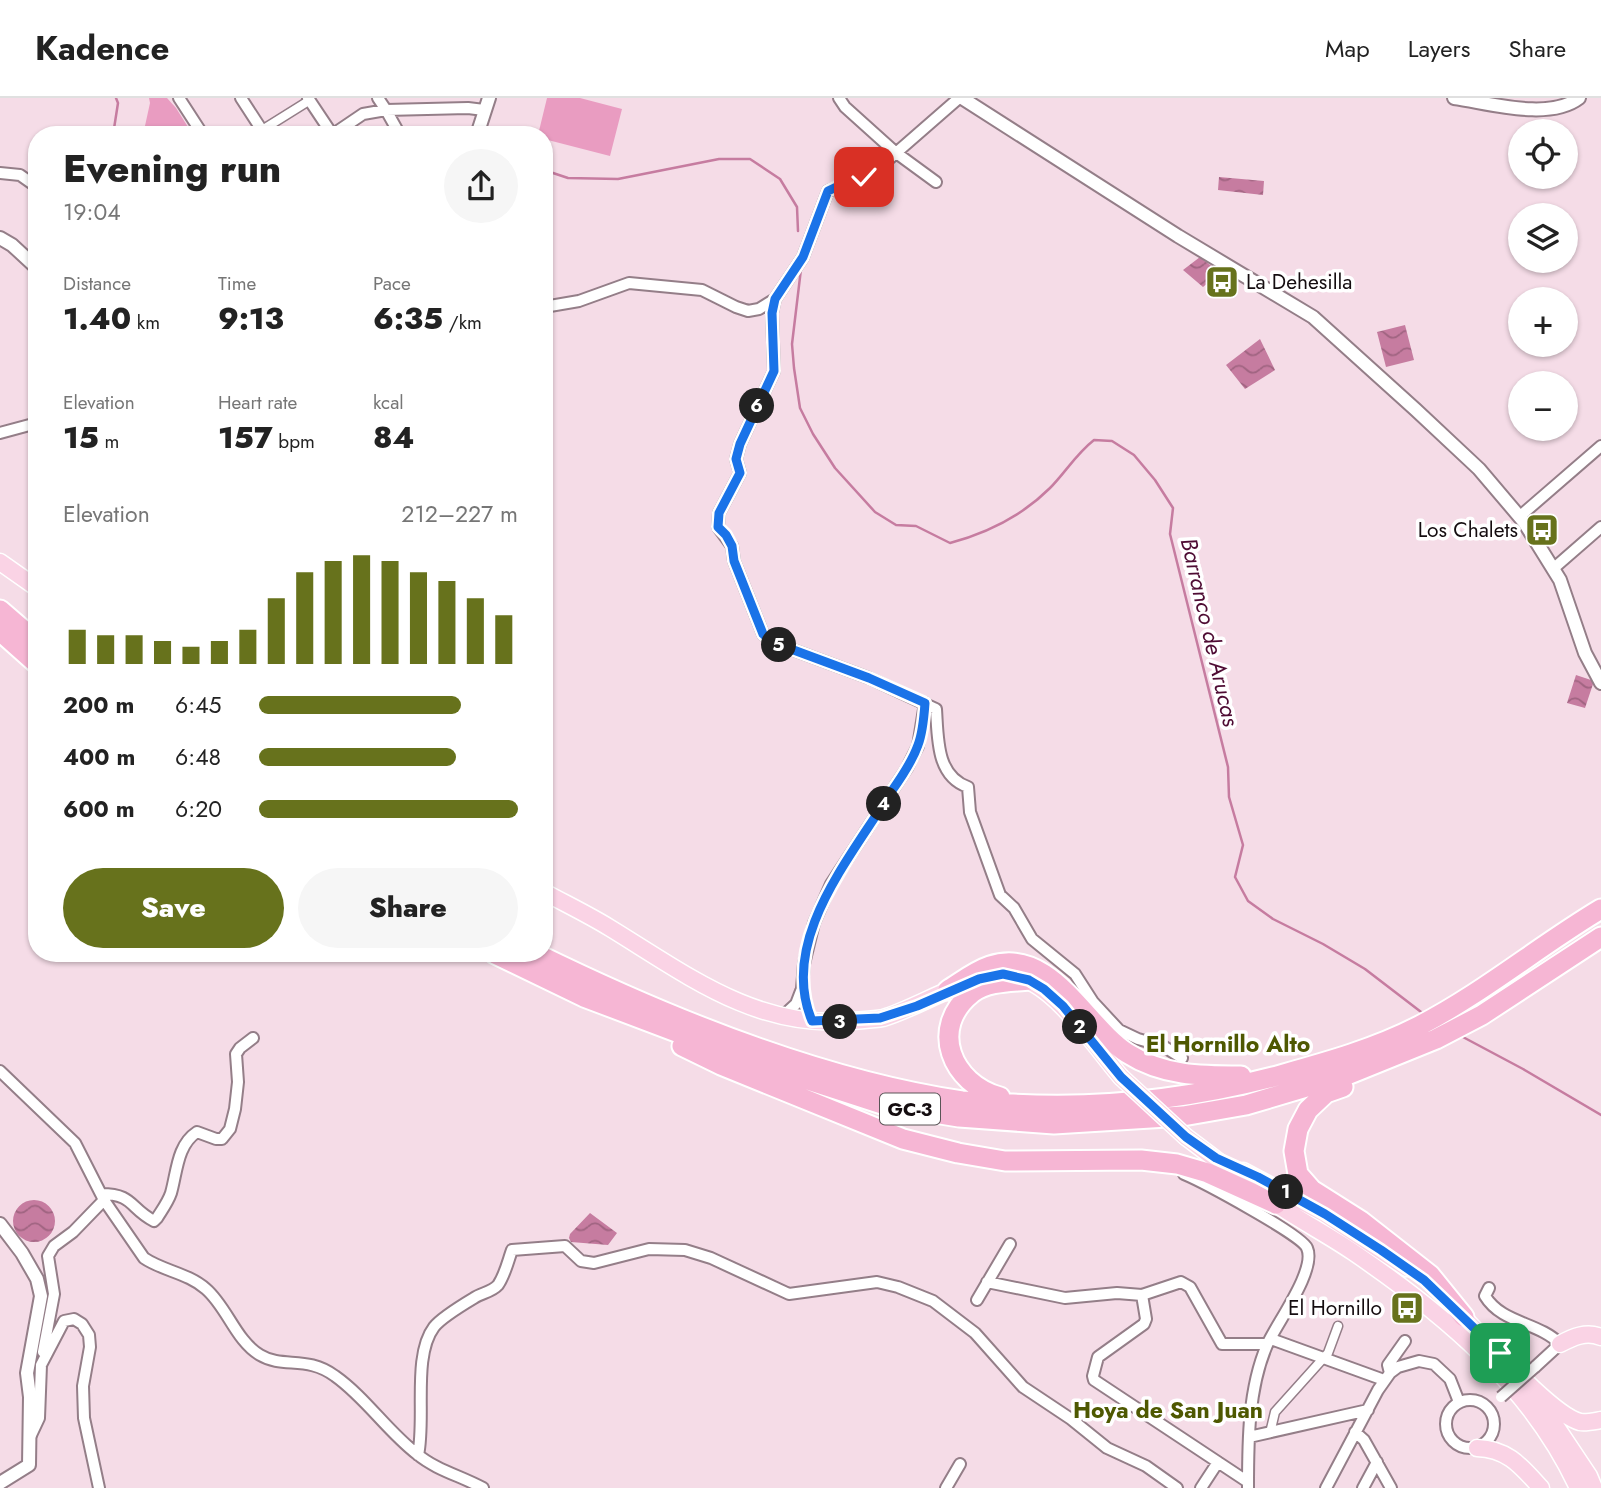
<!DOCTYPE html>
<meta charset="utf-8">
<style>
:root{--surface:#fff;--page:#f6f6f6;--text:#222;--muted:#767676;--line:#e0e0e0;--accent:#67721c}
body{margin:0;font-family:Jost,sans-serif;background:var(--page);color:var(--text);height:100vh;display:flex;flex-direction:column;font-size:26px;white-space:nowrap}
*{box-sizing:border-box;margin:0}
p{font-size:23px;color:var(--muted)}
.icon{flex:none;width:38px;height:38px;fill:none;stroke:currentColor;stroke-width:2;stroke-linecap:round;stroke-linejoin:round}
.map{position:relative;flex:1;overflow:hidden}
.panel{position:absolute;left:28px;top:28px;width:525px;height:836px;display:flex;flex-direction:column;background:var(--surface);border-radius:28px;box-shadow:0 2px 5px #0004}
.panel>*{flex:none}
.buttons{position:absolute;left:1508px;top:21px;display:grid;gap:14px}
.buttons a{display:grid;place-items:center;width:70px;height:70px;border-radius:50%;background:var(--surface);box-shadow:0 2px 5px #0004;font-size:35px}
.pin{position:absolute;display:grid;place-items:center;width:60px;height:60px;color:#fff;margin:-30px;border-radius:14px;box-shadow:0 4px 10px #0006}
.km{position:absolute;width:35px;height:35px;margin:-18px;border-radius:50%;background:#222;color:#fff;font-size:19px;line-height:35px;text-align:center}
.round{display:grid;place-items:center;flex:none;width:74px;height:74px;border-radius:37px;background:var(--page)}
.overview{display:flex;align-items:center;justify-content:space-between;height:119px;padding:0 35px}
h1{font-size:38px;font-weight:800;line-height:52px}
.figures{display:grid;grid-template-columns:repeat(3,1fr);gap:10px;height:119px;padding:7px 35px}
.figures div{display:grid;align-content:center}
.figures b{font-size:30px;font-weight:800}
.figures small{font-size:19px;font-weight:400}
.figures p{font-size:19px}
.chart{height:196px;padding:14px 35px}
.chart p{display:flex;justify-content:space-between}
.chart svg{width:100%;height:126px;margin-top:7px;stroke:var(--accent);stroke-width:6}
.cta{display:flex;gap:14px;margin-top:auto;padding:14px 35px}
.cta a{flex:1;height:80px;border-radius:42px;background:var(--accent);color:#fff;font-size:28px;font-weight:800;line-height:80px;text-align:center}
.cta a+a{background:var(--page);color:var(--text)}
ul{padding:0 35px;list-style:none;font-size:23px}
li{display:grid;grid-template-columns:112px 84px 1fr;align-items:center;height:52px}
li i{height:18px;border-radius:9px;background:var(--accent)}
header{display:flex;align-items:center;gap:42px;box-sizing:border-box;height:98px;padding:0 35px;background:var(--surface);border-bottom:2px solid var(--line)}
header strong{font-size:33px}
nav{display:flex;gap:38px;margin-inline-start:auto;font-size:24px}
.map>svg:first-child{display:block}
.park{fill:#e99cc1}
.water{fill:url(#water-waves)}
.lines{fill:none;stroke-linecap:round;stroke-linejoin:round}
.stream{stroke:#c67ca0;stroke-width:2.5}
.pedestrian-casing{stroke:#947e88;stroke-width:11}
.minor-casing{stroke:#947e88;stroke-width:14}
.tertiary-casing{stroke:#947e88;stroke-width:16}
.primary-casing{stroke:#fff;stroke-width:19}
.motorway-casing{stroke:#fff;stroke-width:23}
.pedestrian{stroke:#fff;stroke-width:8}
.minor{stroke:#fff;stroke-width:10}
.tertiary{stroke:#fff;stroke-width:12}
.primary{stroke:#fad3e5;stroke-width:16}
.motorway{stroke:#f6b6d4;stroke-width:19}
.minor-bridge-casing{stroke:#947e88;stroke-width:14;stroke-linecap:butt}
.primary-bridge-casing{stroke:#fff;stroke-width:19;stroke-linecap:butt}
.minor-bridge{stroke:#fff;stroke-width:10}
.primary-bridge{stroke:#fad3e5;stroke-width:16}
.route-casing{stroke:#fff;stroke-width:14}
.route{stroke:#1a73e8;stroke-width:9}
.labels{text-anchor:middle;stroke-width:7;stroke-linejoin:round;paint-order:stroke}
.shield{fill:#fff;stroke:#5a5557;stroke-width:2}
.shield-label{font-size:19px;font-weight:bold;fill:#140c0f}
.poi-label{font-size:21px;fill:#140c0f;stroke:#fff;text-anchor:end}
.water-label{font-size:23px;font-style:italic;fill:#4f0c34;stroke:#fff}
.neighbourhood-label{font-size:23px;font-weight:bold;fill:#4e5801;stroke:#fff}
</style>
<header>
<strong>Kadence</strong>
<nav><a>Map</a><a>Layers</a><a>Share</a></nav>
</header>
<div class="map">
<svg width="1601" height="1390" viewBox="0 0 1601 1390">
<defs>
<pattern id="water-waves" width="16" height="10" patternUnits="userSpaceOnUse" patternTransform="scale(1.75)"><rect width="16" height="10" fill="#c67ca0"/><path d="M0 5q4-4 8 0t8 0" fill="none" stroke="#a06481"/></pattern>
</defs>
<rect width="100%" height="100%" fill="#f5dce7"/>
<path class="park" d="M149,0h18l9,10 17,27h-50l7,-32z
M547,0h33l42,11 -12,47 -66,-17v-4h-6z"/>
<path class="water" d="M1219,79l45,4 -1,14 -45,-5z
M1200,159l20,16 -17,14 -20,-17z
M1405,227l9,35 -28,7 -9,-35z
M1260,241l15,31 -30,19 -19,-24z
M1576,577l18,6 -9,27 -18,-5z
M13 1123a21 21 0 1 1 42 0a21 21 0 1 1-42 0Z
M590,1115l27,20 -9,12 -37,-3 -2,-4 1,-4z"/>
<g class="lines">
<path class="stream" d="M113,37l5,-32 -2,-5
M544,72l24,8 50,1 101,-20h31l30,20 17,28 1,24
M801,171l-9,75 2,24 6,40 13,26 22,34 40,44 21,13 20,1 34,17c37,-10 73,-28 100,-55 15,-15 26,-34 44,-48l18,1 22,14 21,25 18,28 -3,26 58,233 1,30 14,48 -8,32 13,24 25,18 50,25 42,25 60,46
M1461,938l62,33 78,46"/>
<defs>
<path id="pedestrian" d="M254,37l56,-35
M1270,1335l5,-21 53,-59 10,-27"/>
<path id="minor" d="M179,0l24,37
M241,0l24,37
M308,0l24,36
M378,0l8,12 82,-2 16,2
M839,0l6,9 50,45 41,30
M332,37l31,-21 23,-4 14,25
M0,75l20,2 17,12
M33,164l4,-10
M775,201l-3,14 2,58 -34,73 -4,15 4,14 -21,40 -1,14 14,19 2,15 29,73 9,8 97,36 67,31c2,29 0,67 32,78l2,25 30,83 14,13 18,31 43,35 18,28 26,28 19,9 25,7 19,12
M544,209l35,-6 50,-18 73,7 34,17 12,4 11,-2 16,-10 28,-42 25,-66 45,-18 86,-75
M0,335l37,-10
M1519,419l82,-71
M1554,470l47,-41
M782,919l14,-13 5,-13
M812,923l-8,-18 -2,-15 2,-24 10,-41 17,-39 76,-116 11,-22 7,-43
M0,973l75,72 29,57 40,58c19,13 44,15 62,31 21,18 30,52 54,66 23,14 47,0 75,21 31,22 52,55 82,78 19,16 44,22 66,34
M1184,1076c19,8 118,61 123,74 10,22 -31,76 -40,97 -19,44 -19,97 -19,143
M101,1096c33,0 28,14 53,27l3,-3c5,-8 11,-16 14,-25 6,-21 6,-48 26,-61l19,7h6l8,-10 5,-20 3,-27 -2,-28 4,-6 13,-10
M987,1184l78,16 52,-5 25,2 39,-13 9,5 32,57h45
M1489,1190l-4,8c17,28 54,26 75,48l-25,23
M1142,1197l4,24 -2,5 -46,33 -5,19 1,4 154,102
M977,1202l33,-56
M1271,1241l113,41
M43,1254l11,-58 -6,-38 6,-10 19,-14 31,-32
M1390,1275l-2,-8 17,-24
M1446 1326a24 24 0 1 1 48 0a24 24 0 1 1-48 0Z
M1355,1334l9,8 27,48
M31,1337l8,-17 2,-53 23,-44 10,-2 8,5 7,11 1,12 -7,39 1,32 15,70
M1249,1339l119,-27
M418,1357c8,-36 -6,-99 16,-128 7,-9 30,-23 40,-29 7,-5 18,-6 24,-13 7,-10 10,-24 14,-35l53,-4 16,15 13,2 55,-14 36,1 26,8 78,36 88,-12 21,5 35,14 42,32 48,54 48,32 36,29 39,18 31,22
M946,1390l14,-24
M1201,1390l17,-26
M1326,1390l52,-98 12,-17 8,-6 21,-6 15,3 16,15 9,23
M1363,1390l14,-26"/>
<path id="tertiary" d="M962,0l216,138 135,81 103,93 63,59 45,53 36,58 25,73 16,30
M1454,0c36,5 95,23 125,0
M477,37l12,-37
M0,140l12,7 25,23
M0,1126l22,29 15,26 4,17 -14,77 3,24 -1,68 -29,18"/>
<path id="primary" d="M0,464l37,26
M544,794c22,12 45,23 66,36 77,47 146,101 241,93 10,-1 22,-1 32,-3 26,-8 49,-22 74,-31
M1019,880c37,8 77,70 102,99
M1186,1039c30,22 59,46 90,67 25,17 52,31 77,48 91,62 178,134 225,236
M1243,1073l82,43 82,54
M1456,1212c26,25 94,104 124,112 6,1 15,-1 21,-2
M1560,1246c13,-7 26,-13 41,-7
M1537,1300l52,78 5,12
M1477,1350c31,1 44,18 64,40"/>
<path id="motorway" d="M0,512l37,32
M0,533l37,33
M495,856l89,43 190,72 111,36 74,12 95,7 129,-8 63,-11 101,-30 89,-36 46,-24 119,-78
M537,856c129,63 283,126 425,147 17,2 34,2 51,3 89,5 175,-5 260,-27 50,-14 99,-27 146,-51 64,-33 120,-80 182,-117
M948,892c13,-8 27,-19 42,-24 61,-20 95,60 137,87 36,23 74,23 114,23
M682,948l39,19 182,74 55,14 47,8 136,-1 36,4 31,9 68,31
M1343,989l-17,6 -18,17 -10,19 -4,22 4,23 14,16 49,31 69,54 34,42
M1000,999c-48,-13 -72,-69 -28,-104 16,-12 39,-11 57,-13"/>
</defs>
<use href="#pedestrian" class="pedestrian-casing"/>
<use href="#minor" class="minor-casing"/>
<use href="#tertiary" class="tertiary-casing"/>
<use href="#primary" class="primary-casing"/>
<use href="#motorway" class="motorway-casing"/>
<use href="#pedestrian" class="pedestrian"/>
<use href="#minor" class="minor"/>
<use href="#tertiary" class="tertiary"/>
<use href="#primary" class="primary"/>
<use href="#motorway" class="motorway"/>
<defs>
<path id="minor-bridge" d="M1501,1299l34,-30"/>
<path id="primary-bridge" d="M1121,979l65,60"/>
</defs>
<use href="#minor-bridge" class="minor-bridge-casing"/>
<use href="#primary-bridge" class="primary-bridge-casing"/>
<use href="#minor-bridge" class="minor-bridge"/>
<use href="#primary-bridge" class="primary-bridge"/>
</g>
<g class="lines">
<defs>
<path id="route" d="M864,79l-17,5 -19,9 -25,66 -28,42 -3,14 2,58 -34,73 -4,15 4,14 -21,40 -1,14 8,8 6,11 2,15 29,73 9,8 97,36 56,25c-1,14 -2,29 -7,42 -6,17 -17,33 -27,47 -40,66 -113,148 -79,229l68,-3 37,-12 62,-27 24,-5 26,6 15,9 19,17 58,71 65,60 30,21 42,19 67,37 56,36 43,30 76,73"/>
</defs>
<use href="#route" class="route-casing"/>
<use href="#route" class="route"/>
</g>
<defs>
<symbol id="bus-square" viewBox="-11 -11 22 22"><rect x="-9" y="-9" width="18" height="18" rx="4" fill="#67721c" stroke="#fff"/><path d="M-5-6H5V4H4V6H2V4H-2V6H-4V4H-5ZM-3.5-4V0h7V-4ZM-3.5 1.2v1.5H-2V1.2ZM2 1.2v1.5H3.5V1.2Z" fill="#fff"/></symbol>
</defs>
<g fill-rule="evenodd">
<use href="#bus-square" x="1203" y="165" width="38" height="38"/>
<use href="#bus-square" x="1523" y="413" width="38" height="38"/>
<use href="#bus-square" x="1388" y="1191" width="38" height="38"/>
</g>
<g class="labels">
<rect class="shield" x="880" y="995.5" width="60" height="31" rx="5"/>
<g class="shield-label">
<text x="910" y="1018">GC-3</text>
</g>
<g class="poi-label">
<text x="1246" y="191" text-anchor="start">La Dehesilla</text>
<text x="1518" y="439">Los Chalets</text>
<text x="1382" y="1217">El Hornillo</text>
</g>
<g class="water-label">
<text transform="translate(1210 534) rotate(77)" y="8">Barranco de Arucas</text>
</g>
<g class="neighbourhood-label">
<text x="1228" y="954">El Hornillo Alto</text>
<text x="1168" y="1320">Hoya de San Juan</text>
</g>
</g>
</svg>
<div class="buttons">
<a><svg class="icon" aria-label="locate" viewBox="0 0 24 24"><circle cx="12" cy="12" r="6"/><path d="M12 2v4M12 18v4M2 12h4M18 12h4"/></svg></a>
<a><svg class="icon" aria-label="layers" viewBox="0 0 24 24"><path d="M12 4l9 5-9 5-9-5zM3 14l9 5 9-5"/></svg></a>
<a>+</a>
<a>−</a>
</div>
<div class="pin" style="left:1500px;top:1255px;background:#1e9e55"><svg class="icon" aria-label="arrive" viewBox="0 0 24 24"><path d="M6 21V4h12l-3 4 3 4H6"/></svg></div>
<div class="pin" style="left:864px;top:79px;background:#d93025"><svg class="icon" aria-label="check" viewBox="0 0 24 24"><path d="M5 12l5 5 9-10"/></svg></div>
<b class="km" style="left:1286px;top:1094px">1</b>
<b class="km" style="left:1080px;top:929px">2</b>
<b class="km" style="left:840px;top:924px">3</b>
<b class="km" style="left:884px;top:706px">4</b>
<b class="km" style="left:779px;top:547px">5</b>
<b class="km" style="left:757px;top:308px">6</b>
<section class="panel">
<div class="overview"><div><h1>Evening run</h1><p>19:04</p></div><a class="round"><svg class="icon" aria-label="share" viewBox="0 0 24 24"><path d="M12 15V3M7 8l5-5 5 5M5 13v7h14v-7"/></svg></a></div>
<div class="figures">
<div><p>Distance</p><b>1.40<small> km</small></b></div>
<div><p>Time</p><b>9:13</b></div>
<div><p>Pace</p><b>6:35<small> /km</small></b></div>
</div>
<div class="figures">
<div><p>Elevation</p><b>15<small> m</small></b></div>
<div><p>Heart rate</p><b>157<small> bpm</small></b></div>
<div><p>kcal</p><b>84</b></div>
</div>
<div class="chart"><p><span>Elevation</span>212–227 m</p>
<svg viewBox="0 0 160 44" preserveAspectRatio="none"><path d="M5 44V32M15 44V34M25 44V34M35 44V36M45 44V38M55 44V36M65 44V32M75 44V21M85 44V12M95 44V8M105 44V6M115 44V8M125 44V12M135 44V15M145 44V21M155 44V27"/></svg>
</div>
<ul>
<li><b>200 m</b>6:45<i style="width:78%"></i></li>
<li><b>400 m</b>6:48<i style="width:76%"></i></li>
<li><b>600 m</b>6:20<i style="width:100%"></i></li>
</ul>
<div class="cta"><a>Save</a><a>Share</a></div>
</section>
</div>
